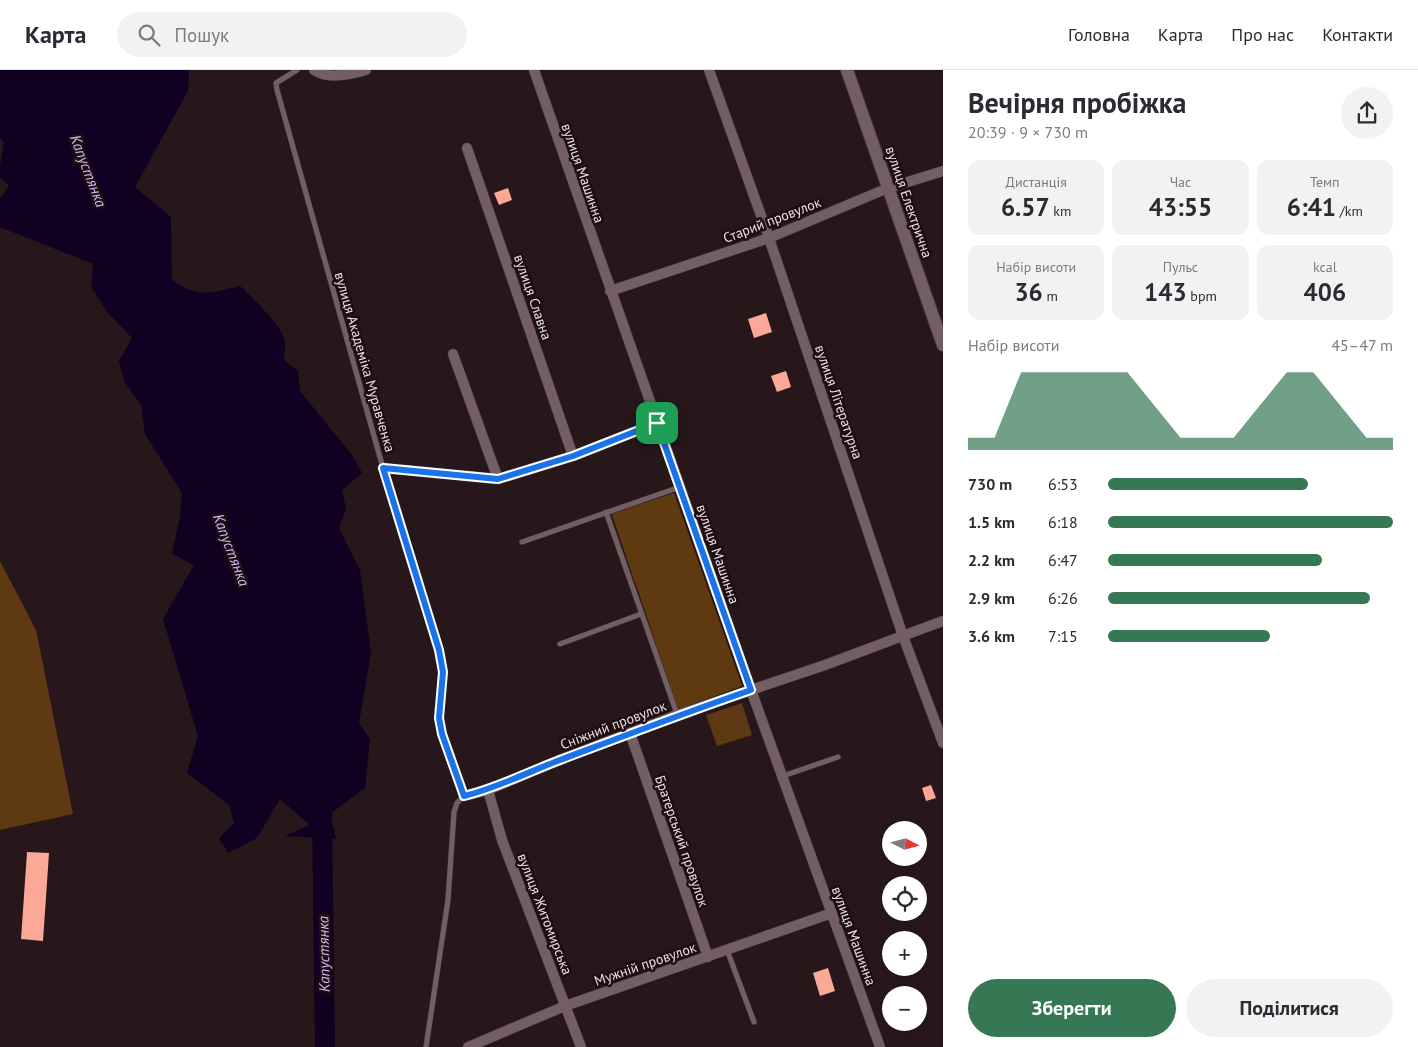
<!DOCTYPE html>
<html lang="uk">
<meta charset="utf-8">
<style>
:root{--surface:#fff;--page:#f2f2f3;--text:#2b2b33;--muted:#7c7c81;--line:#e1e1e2;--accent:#367853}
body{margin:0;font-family:"PT Sans",sans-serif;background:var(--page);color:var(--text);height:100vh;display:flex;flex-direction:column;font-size:19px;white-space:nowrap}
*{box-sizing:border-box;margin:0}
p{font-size:16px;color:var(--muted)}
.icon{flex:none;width:28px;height:28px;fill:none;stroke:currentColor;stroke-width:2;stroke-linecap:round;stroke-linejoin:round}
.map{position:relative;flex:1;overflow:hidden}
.details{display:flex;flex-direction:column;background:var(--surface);width:475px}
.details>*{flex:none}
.needle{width:32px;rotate:96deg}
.tools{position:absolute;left:882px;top:751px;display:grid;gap:10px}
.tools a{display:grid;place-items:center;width:45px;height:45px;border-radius:50%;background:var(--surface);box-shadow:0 1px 4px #0004;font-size:25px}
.pin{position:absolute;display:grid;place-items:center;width:42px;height:42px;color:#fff;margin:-21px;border-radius:10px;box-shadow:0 2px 8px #0006}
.round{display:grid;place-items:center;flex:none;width:52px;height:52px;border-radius:26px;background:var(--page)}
.summary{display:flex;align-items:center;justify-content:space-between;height:85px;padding:0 25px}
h1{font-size:28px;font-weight:700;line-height:38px}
.stats{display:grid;grid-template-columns:repeat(3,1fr);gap:8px;height:85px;padding:5px 25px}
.stats div{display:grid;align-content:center;border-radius:12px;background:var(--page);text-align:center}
.stats b{font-size:25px;font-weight:700}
.stats small{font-size:14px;font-weight:400}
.stats p{font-size:14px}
.chart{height:140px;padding:10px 25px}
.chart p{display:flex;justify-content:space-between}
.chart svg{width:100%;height:90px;margin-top:5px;fill:var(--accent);opacity:.7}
.cta{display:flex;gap:10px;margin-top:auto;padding:10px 25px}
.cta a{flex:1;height:58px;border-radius:30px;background:var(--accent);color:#fff;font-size:20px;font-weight:700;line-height:58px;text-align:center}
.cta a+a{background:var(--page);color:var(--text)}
ul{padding:0 25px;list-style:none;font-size:16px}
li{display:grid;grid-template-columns:80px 60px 1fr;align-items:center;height:38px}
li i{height:12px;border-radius:6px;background:var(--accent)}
header{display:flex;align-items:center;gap:30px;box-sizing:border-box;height:70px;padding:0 25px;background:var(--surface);border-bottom:1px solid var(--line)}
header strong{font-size:24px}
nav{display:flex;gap:28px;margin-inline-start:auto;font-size:18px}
.search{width:350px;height:45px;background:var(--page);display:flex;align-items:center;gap:12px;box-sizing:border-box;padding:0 18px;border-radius:28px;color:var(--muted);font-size:19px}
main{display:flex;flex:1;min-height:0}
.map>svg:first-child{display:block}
.green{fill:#5d3914}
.forest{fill:#5f3910}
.water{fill:#100021}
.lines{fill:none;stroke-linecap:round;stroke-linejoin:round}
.river{stroke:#100021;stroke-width:20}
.building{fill:#fba996}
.service-casing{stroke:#403436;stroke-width:6}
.minor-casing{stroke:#403436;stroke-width:11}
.tertiary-casing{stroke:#403436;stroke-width:14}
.service{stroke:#735f63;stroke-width:5}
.minor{stroke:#735f63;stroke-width:10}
.tertiary{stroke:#735f63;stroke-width:12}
.route-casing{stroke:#fff;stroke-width:10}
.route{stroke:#1a73e8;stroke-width:6}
.labels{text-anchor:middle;stroke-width:5;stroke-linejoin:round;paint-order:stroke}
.street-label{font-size:14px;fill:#ece0e2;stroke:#1d0e12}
.water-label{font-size:15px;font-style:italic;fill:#d2b5f6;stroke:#1d0e12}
</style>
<header>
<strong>Карта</strong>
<div class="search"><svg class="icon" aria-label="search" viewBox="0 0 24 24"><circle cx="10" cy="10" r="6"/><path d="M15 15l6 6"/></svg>Пошук</div>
<nav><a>Головна</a><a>Карта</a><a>Про нас</a><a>Контакти</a></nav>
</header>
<main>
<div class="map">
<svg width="943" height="977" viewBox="0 0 943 977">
<rect width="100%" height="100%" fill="#27171b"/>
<path class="green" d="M674,423l68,193 -64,23 -66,-195z
M742,633l10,32 -35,11 -11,-31z"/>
<path class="forest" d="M674,423l68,193 -64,23 -28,-82 6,-10 10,-2 7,14v10l12,13 7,-12 12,-1 2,-9 -16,-42 -8,-40 9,-7 -31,-17 -15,15 -5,15v25l-5,4 -23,-69z
M0,491l36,69 37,184 -73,16z"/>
<path class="water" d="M0,0h189l-1,21 -53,96 36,30 1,63c28,19 37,13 68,6 12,11 41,39 45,54 1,6 -1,14 -1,20l14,11 2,20 52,64 10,18 -20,17 4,19 -7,19 21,42 11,83 -12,70 11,16 -5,49 -35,26 6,25 -51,-3 25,-11 -30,-26 -23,39 -29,15 -9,-15 15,-15 -5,-18 -42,-32 11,-37 -35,-117 31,-54 -22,-11 8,-38 2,-23 -37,-59 -4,-29 -17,-24 -5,-20 13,-23 -25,-26 -16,-26 2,-22 -93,-37v-28l9,-14 -9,-8v-11l4,-24 -4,-4z"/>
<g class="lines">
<path class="river" d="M322,742l3,235"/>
</g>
<path class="building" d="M508,118l4,12 -13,5 -5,-12z
M766,243l6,19 -18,6 -6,-19z
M786,301l5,16 -14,5 -6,-16z
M931,715l5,13 -10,3 -4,-13z
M27,782l22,1 -6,88 -22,-2z
M828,898l7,23 -15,5 -7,-23z"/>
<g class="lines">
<defs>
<path id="service" d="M297,0l-21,13 1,7 106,378 56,182 4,22 -4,46 3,16 22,62 -7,7 -3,9 -6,88 -22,147
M606,442l71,202
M522,472l158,-55
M560,574l81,-30
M783,706l55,-19
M727,880l27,72"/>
<path id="minor" d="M314,0c15,10 36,4 52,0
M534,0l217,620 129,357
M709,0l60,168 134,398 40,107
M467,78l106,308
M610,221l159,-53 119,-50 55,-17
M453,284l45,125
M383,398l115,11 75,-23 84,-33
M630,663l78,224
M488,720l14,50 79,207
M464,726l24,-6 69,-29 120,-46 148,-50 118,-44
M468,977l97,-41 267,-93"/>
<path id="tertiary" d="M847,0l96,275"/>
</defs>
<use href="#service" class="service-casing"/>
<use href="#minor" class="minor-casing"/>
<use href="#tertiary" class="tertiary-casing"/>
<use href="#service" class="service"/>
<use href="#minor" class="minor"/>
<use href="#tertiary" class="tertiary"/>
</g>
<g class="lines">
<defs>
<path id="route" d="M657,353l94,267c-64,22 -127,46 -191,70 -32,12 -63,28 -96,36l-22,-62 -3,-16 4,-46 -4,-22 -56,-182 115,11 75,-23z"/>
</defs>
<use href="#route" class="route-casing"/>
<use href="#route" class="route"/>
</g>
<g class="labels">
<g class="street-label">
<text transform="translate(583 103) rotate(71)" y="5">вулиця Машинна</text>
<text transform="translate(909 132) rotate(71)" y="5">вулиця Електрична</text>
<text transform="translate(772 150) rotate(-21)" y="5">Старий провулок</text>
<text transform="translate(533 227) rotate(71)" y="5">вулиця Славна</text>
<text transform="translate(365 292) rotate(74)" y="5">вулиця Академіка Муравченка</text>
<text transform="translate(839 332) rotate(71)" y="5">вулиця Літературна</text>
<text transform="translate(718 484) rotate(71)" y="5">вулиця Машинна</text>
<text transform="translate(613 655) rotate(-21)" y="5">Сніжний провулок</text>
<text transform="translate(682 771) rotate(71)" y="5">Братерський провулок</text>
<text transform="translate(545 844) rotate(69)" y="5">вулиця Житомирська</text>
<text transform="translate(854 866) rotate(70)" y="5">вулиця Машинна</text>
<text transform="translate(645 894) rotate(-19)" y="5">Мужній провулок</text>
</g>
<g class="water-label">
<text transform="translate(88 101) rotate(69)" y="5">Капустянка</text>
<text transform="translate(231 480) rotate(69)" y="5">Капустянка</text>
<text transform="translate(324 884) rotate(-91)" y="5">Капустянка</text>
</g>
</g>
</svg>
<div class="tools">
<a><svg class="needle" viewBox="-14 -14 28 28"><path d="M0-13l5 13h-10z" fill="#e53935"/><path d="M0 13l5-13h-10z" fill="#7c7c81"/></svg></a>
<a><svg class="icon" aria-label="locate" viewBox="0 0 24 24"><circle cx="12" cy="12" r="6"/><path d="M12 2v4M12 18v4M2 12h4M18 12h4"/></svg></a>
<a>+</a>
<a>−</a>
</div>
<div class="pin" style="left:657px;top:353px;background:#1e9e55"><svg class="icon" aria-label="arrive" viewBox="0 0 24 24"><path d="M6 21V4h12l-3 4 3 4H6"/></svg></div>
</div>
<section class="details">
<div class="summary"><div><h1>Вечірня пробіжка</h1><p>20:39 · 9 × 730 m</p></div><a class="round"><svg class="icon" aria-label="share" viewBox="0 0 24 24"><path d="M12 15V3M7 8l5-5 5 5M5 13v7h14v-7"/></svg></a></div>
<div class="stats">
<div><p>Дистанція</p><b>6.57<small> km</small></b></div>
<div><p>Час</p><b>43:55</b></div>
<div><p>Темп</p><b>6:41<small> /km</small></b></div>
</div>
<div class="stats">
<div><p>Набір висоти</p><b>36<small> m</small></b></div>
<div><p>Пульс</p><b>143<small> bpm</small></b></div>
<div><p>kcal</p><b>406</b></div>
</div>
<div class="chart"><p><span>Набір висоти</span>45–47 m</p>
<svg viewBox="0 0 160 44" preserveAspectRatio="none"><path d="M0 44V38L10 38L20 6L30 6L40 6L50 6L60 6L70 22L80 38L90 38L100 38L110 22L120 6L130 6L140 22L150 38L160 38V44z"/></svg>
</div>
<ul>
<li><b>730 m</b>6:53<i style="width:70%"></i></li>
<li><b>1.5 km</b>6:18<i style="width:100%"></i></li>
<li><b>2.2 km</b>6:47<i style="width:75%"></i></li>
<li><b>2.9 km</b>6:26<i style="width:92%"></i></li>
<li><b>3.6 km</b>7:15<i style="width:57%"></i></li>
</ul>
<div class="cta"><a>Зберегти</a><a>Поділитися</a></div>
</section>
</main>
